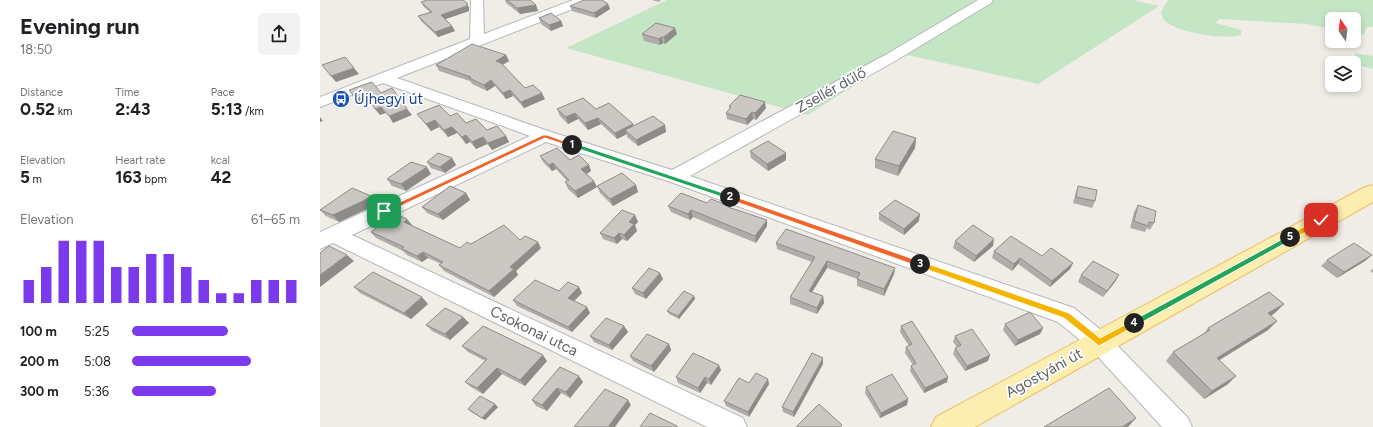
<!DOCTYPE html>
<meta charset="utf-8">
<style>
:root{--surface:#fff;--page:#f2f2f2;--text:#202124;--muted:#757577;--accent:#7c3aed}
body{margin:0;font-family:Figtree,sans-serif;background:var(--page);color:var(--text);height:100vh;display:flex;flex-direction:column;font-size:15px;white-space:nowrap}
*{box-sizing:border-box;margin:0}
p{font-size:13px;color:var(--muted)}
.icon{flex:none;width:22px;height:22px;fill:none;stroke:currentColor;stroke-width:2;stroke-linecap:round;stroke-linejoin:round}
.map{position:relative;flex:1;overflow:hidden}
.drawer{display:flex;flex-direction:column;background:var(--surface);width:320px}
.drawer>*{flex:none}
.needle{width:26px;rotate:346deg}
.controls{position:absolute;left:1005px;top:12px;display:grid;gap:8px}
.controls a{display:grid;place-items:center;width:36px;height:36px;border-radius:6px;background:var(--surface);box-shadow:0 2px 6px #0003;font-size:20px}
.pin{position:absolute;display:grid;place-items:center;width:34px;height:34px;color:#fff;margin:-17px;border-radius:8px;box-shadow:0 2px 6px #0006}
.km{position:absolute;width:20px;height:20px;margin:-10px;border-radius:50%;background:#222;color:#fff;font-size:11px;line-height:20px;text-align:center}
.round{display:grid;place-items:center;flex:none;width:42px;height:42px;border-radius:6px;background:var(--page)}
.overview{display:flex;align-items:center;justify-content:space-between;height:68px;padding:0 20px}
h1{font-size:22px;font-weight:700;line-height:30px}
.metrics{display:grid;grid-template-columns:repeat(3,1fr);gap:6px;height:68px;padding:4px 20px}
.metrics div{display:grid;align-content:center}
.metrics b{font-size:17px;font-weight:700}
.metrics small{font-size:11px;font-weight:400}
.metrics p{font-size:11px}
.chart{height:112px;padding:8px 20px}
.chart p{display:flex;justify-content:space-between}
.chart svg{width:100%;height:72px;margin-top:4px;stroke:var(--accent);stroke-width:6}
ul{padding:0 20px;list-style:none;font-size:13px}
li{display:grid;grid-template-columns:64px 48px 1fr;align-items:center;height:30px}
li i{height:10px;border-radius:5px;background:var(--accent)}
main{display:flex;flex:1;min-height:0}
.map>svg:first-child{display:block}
.green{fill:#c5e6c4}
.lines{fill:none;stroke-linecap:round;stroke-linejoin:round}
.minor-casing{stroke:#b4b7ba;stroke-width:2}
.major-casing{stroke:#ecc163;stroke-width:2}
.minor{fill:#fff;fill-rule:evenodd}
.major{fill:#fcedb0;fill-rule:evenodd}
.wall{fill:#afaca9}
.shaded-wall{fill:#8e8c89}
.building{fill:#cbc8c4;stroke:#8e8c89}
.split-1{fill:#f0652b;stroke:#fff}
.split-2{fill:#22a559;stroke:#fff}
.split-3{fill:#f0652b;stroke:#fff}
.split-4{fill:#f5b400;stroke:#fff}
.split-5{fill:#22a559;stroke:#fff}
.split-6{fill:#f5b400;stroke:#fff}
.labels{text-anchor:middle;stroke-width:3.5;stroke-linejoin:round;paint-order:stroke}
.street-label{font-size:15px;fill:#5e6266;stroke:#fff}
.transit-label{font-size:15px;fill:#164399;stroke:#fff;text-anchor:start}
</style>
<main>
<section class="drawer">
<div class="overview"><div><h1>Evening run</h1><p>18:50</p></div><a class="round"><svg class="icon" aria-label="share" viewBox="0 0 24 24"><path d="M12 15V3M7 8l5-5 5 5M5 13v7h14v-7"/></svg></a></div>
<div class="metrics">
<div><p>Distance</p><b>0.52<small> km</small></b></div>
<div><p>Time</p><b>2:43</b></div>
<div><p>Pace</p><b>5:13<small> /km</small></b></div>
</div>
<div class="metrics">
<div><p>Elevation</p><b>5<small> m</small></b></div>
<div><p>Heart rate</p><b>163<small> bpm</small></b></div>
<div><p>kcal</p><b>42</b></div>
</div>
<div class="chart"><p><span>Elevation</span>61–65 m</p>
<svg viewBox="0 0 160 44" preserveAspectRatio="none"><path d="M5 44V30M15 44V22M25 44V6M35 44V6M45 44V6M55 44V22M65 44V22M75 44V14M85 44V14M95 44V22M105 44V30M115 44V38M125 44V38M135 44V30M145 44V30M155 44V30"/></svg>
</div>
<ul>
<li><b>100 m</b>5:25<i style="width:57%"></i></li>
<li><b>200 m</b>5:08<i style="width:71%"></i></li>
<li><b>300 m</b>5:36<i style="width:50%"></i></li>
</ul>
</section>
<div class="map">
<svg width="1053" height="427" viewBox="0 0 1053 427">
<rect width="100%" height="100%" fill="#f0ede7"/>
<path class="green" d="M347,0h466l26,6 -121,78 -135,-30 -95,61 -242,-67z
M848,0h205v26l-7,2 -2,7 -10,-2v-14h-22v10l-25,-5 -88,-5 -3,4 25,7v5c-16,5 -63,-2 -76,-14 -2,-2 -3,-6 -4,-9z
M1035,53l18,3v13l-16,-4z"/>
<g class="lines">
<defs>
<path id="minor" d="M151,0h12l1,34 89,-34h17l-2,3 -191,75 154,54 121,38 215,-116 91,-54h15l-2,3 -94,57 -207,116 384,132 33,27 81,83 4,9h-30l-71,-78 -33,-27 -390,-141 -122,-39 -194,93 391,183 4,9h-40l-374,-184 -13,6v-17l210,-96 -147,-53 -63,24v-10l150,-58z"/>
<path id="major" d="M1053,185v17l-398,225h-44l5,-10 429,-230z"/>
</defs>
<use href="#minor" class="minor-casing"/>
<use href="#major" class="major-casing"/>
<use href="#minor" class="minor"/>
<use href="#major" class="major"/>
</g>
<path class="wall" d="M185,0h25l6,5 2,6 -18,3 -14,-11z
M332,0h9l-2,2z
M101,2l48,6v3l-24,8 7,7 3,5 -17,6 -17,-16 -3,-5 12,-4 -6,-5z
M288,4l2,5 -14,9 -24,-7 -2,-5z
M219,18l22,3 2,5 -12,5 -10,-7z
M322,34h35l-12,10 -2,-1 -3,2 -16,-4z
M186,55l3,6 -7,4 23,23 20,11 -21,9 -11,-12 -7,3 -11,-13 -8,5 -15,-7 -2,-3 -31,-10 -3,-6z
M409,106l37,2 -10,12 -3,-1 -6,6 -20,-6 -1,-6 4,-4z
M237,109h39l37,15 1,2 31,-1 1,7 -28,14 -11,-9v-3l-10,5 -16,-15 -13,6 -10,-11 -10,5 -8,-8z
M97,114l33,2 16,7 40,13 3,6 -17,8 -5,-6 -11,5 -6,-7 -4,2 -9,-11 -9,4 -9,-10 -8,4 -9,-11z
M596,138l-1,10 -17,28 -23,-8v-9z
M430,151l36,2v7l-18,11 -17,-13z
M220,156l30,4 19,5 2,6 -4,3 10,13 -19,11 -10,-9 -3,-7 2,-1 -11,-12 -4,2 -9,-9z
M132,158l4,7 -11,8 -14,-5 -4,-6z
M111,174l-25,17 -14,-5 -5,-7z
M316,185l2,7 -25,14 -13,-13 -3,-7z
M758,186l17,15 -3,7 -19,-5 3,-11z
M146,193l4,7 -27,20 -16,-7 -5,-6z
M56,202l-7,6 -30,14 -13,-6 -6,-6z
M387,203l22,3 1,2 37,18 -11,17 -63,-26 -3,3 -19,-8 -3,-6z
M818,205l16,18 -4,7 -3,-2 -2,4 -15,-4 4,-16z
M559,213l40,8 -15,14 -25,-15z
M315,215l3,7 -3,3 2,6 -10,10 -5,-2 -5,5 -14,-5 -3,-6z
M92,225v1l48,22 11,-4 49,-4 21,8 -25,23 2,4 -24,22 -50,-26 -5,-6 2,-1 -13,-6 -6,4 -15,-7 -4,-4 -27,-13 -5,-6z
M635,241l38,5 -19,16 -21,-14z
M456,243l119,25 -1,6 -10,22 -27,-10v-7l-30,-11 -15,24 11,4 1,7 -7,11 -27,-10v-7l22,-35 -35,-13z
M674,251l48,5 31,7 -3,6 -20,18 -32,-23 -6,7 -20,-13z
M1052,255l-7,6 -28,17 -16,-12 6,-6z
M1053,269v4l-3,-2z
M761,275l34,7 -12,15 -25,-15z
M343,279l-17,20 -11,-5 -3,-6z
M34,287l74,17 -17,15 -51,-26z
M259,287l3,6 -8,8 13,6 3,6 -18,19 -55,-26 -4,-6z
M374,296l1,3 -16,20 -10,-5 -2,-3z
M955,313l-4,3 6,5 -9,9 -48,30 8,24 -24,15 -38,-38 7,-9 30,-17 5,-7z
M143,317l6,6 -19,17 -18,-9 -6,-6z
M685,324l38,4 -3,6 -25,12 -12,-16z
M304,326l4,6 -16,18 -18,-8 -4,-6z
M581,326l47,51 -1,5 -23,11 -14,-22 1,-5 2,-1 -8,-12 1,-6 3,-1 -9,-14z
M635,336l33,25 -23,10 -12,-17 2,-6 2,-1 -4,-5z
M349,344l2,6 -17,22 -21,-11 -3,-5z
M142,346l85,15 -22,25 -23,-12 -19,20 -12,-7 -6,-5 20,-21 -17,-9z
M503,364l-29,53 -11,-5 -1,-5z
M240,367l23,15 -13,16 -9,-5 -14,18 -11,-5 -4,-6z
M401,370l-10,15 -4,-2 -7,10 -22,-10 -2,-6z
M449,384l-20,33 -23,-11 -2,-5z
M546,387l42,12 -1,6 -27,13 -15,-25z
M178,407l-13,13 -14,-8 -3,-3z"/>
<path class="shaded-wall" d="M147,3l2,5v3l-26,9 -2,-5z
M288,4l2,5 -14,9 -2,-5z
M216,5l2,6 -18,3 -3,-6z
M241,21l2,5 -12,5 -2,-6z
M132,26l3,5 -17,6 -3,-5z
M355,28l2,6 -12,10 -1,-7z
M341,37l2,6 -3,2 -1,-6z
M186,55l3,6 -10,6 -3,-6z
M34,68l5,6 -23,8 -5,-6z
M171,80l4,6 -8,5 -3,-6z
M190,90l3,6 -7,3 -3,-6z
M222,93l3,6 -21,9 -3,-6z
M46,95l4,6 -9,4 -5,-6z
M445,102l1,6 -10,12 -1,-7z
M61,107l5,6 -6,2 -5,-6z
M87,109l5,6 -19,8 -4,-7z
M432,112l1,7 -6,6 -1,-6z
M255,113l3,6 -10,5 -2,-7z
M0,117l3,4 -3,1z
M278,118l3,6 -13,6 -3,-7z
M115,120l4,7 -8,4 -5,-7z
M313,124l2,6h-10l2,4 -10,5 -2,-6z
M345,125l1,7 -28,14 -2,-6z
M132,127l5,6 -9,4 -4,-7z
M146,135l4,7 -4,2 -4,-7z
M186,136l3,6 -17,8 -4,-7z
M163,137l4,7 -11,5 -4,-7z
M596,138l-1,10 -17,28 1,-10z
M466,153v7l-18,11 -1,-7z
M132,158l4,7 -11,8 -5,-6z
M233,163l3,6 -4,2 -3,-6z
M269,165l2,6 -7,4 -3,-6z
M107,167l4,7 -25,17 -5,-7z
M274,181l3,6 -19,11 -3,-7z
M316,185l2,7 -25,14 -3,-7z
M146,193l4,7 -27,20 -5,-6z
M51,196l5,6 -7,6 -30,14 -6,-7z
M371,210l2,7 -3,3 -2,-6z
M600,214l-1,7 -15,14v-6z
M315,215l3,7 -3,3 2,6 -10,10 -3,-6 5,-13z
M87,219l5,6 -3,3 -5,-6z
M447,220v6l-11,17 -1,-7z
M299,233l3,6 -5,5 -3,-6z
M674,239l-1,7 -19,16 2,-6z
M218,242l3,6 -25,23 2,4 -24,22 -5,-6 21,-24z
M103,252l5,6 -6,4 -5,-6z
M27,255l7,6 -34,26v-12z
M1052,255l-7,6 -28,17 7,-6z
M700,258l-2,6 -6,7 2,-7z
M507,261v7l-18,29v-6z
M753,263l-3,6 -20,18 2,-6z
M575,268l-1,6 -10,22v-7z
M340,273l3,6 -17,20 -3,-6z
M799,275l-4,7 -12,15 4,-6z
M259,287l3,6 -11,11 -3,-6z
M374,296l1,3 -16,20 -1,-3z
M503,296l1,7 -7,11v-6z
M102,297l6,7 -17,15 -7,-6z
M964,304l-9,9 -15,9 8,-9z
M267,307l3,6 -18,19 -4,-5z
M143,317l6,6 -19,17 -5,-6z
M957,321l-9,9 -59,36 8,-8z
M304,326l4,6 -16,18 -3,-5z
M723,328l-3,6 -25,12 3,-6z
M349,344l2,6 -17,22 -3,-6z
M223,355l4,6 -22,25 -5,-6z
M670,355l-2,6 -23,10 2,-5z
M503,358v6l-29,53 -1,-5z
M399,365l2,5 -10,15 -2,-6z
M177,368l5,6 -19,20 -6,-6z
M259,376l4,6 -13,16 -4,-6z
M916,376l-8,8 -24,15 8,-8z
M385,377l2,6 -7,10 -2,-5z
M628,377l-1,5 -23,11 1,-5z
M448,379l1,5 -20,33 -1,-5z
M237,388l4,5 -14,18 -5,-6z
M588,399l-1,6 -27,13 1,-5z
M308,400l3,5 -16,22h-7z
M175,404l3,3 -13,13 -3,-2z
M816,418l-8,9h-6z"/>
<path class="building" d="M107,0h36l4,3v3l-26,9 11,11 -17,6 -17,-16 14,-4 -11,-10z
M187,0h23l6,5 -19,3z
M264,0h18l6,4 -14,9 -24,-7z
M231,13l10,8 -12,4 -10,-7z
M336,23l19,5 -11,9h-3l-2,2 -17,-5z
M152,44l34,11 -10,6 5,2 24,25 8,-3 9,8 -21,9 -11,-12 -7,3 -12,-13 -7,5 -15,-7 2,-1 -35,-12z
M25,57l9,11 -23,8 -9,-11z
M52,82l9,11 11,-5 15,21 -18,7 -8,-9 -6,2 -9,-14 -10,4 -7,-9z
M420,95l25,7 -10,11 -3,-1 -6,7 -20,-6 5,-6 -2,-1z
M263,98l13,11 13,-6 24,21 -18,9 -17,-15 -13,5 -10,-10 -9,4 -9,-8z
M119,105l11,11 7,-3 9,10 10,-4 11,11 10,-4 9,10 -18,7 -5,-6 -11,5 -6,-7 -4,2 -10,-10 -8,3 -9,-10 -9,4 -9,-10z
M333,116l12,9 -29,15 -11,-10z
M573,131l23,7 -17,28 -24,-7z
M448,141l18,12 -19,11 -17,-13z
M237,148l13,12 9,-5 10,10 -8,4 13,12 -19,10 -10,-9 4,-2 -16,-17 -4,2 -9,-9z
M118,153l14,5 -12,9 -13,-5z
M91,162l16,5 -26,17 -14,-5z
M302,173l14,12 -26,14 -13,-13z
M130,186l16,7 -28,21 -16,-7z
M758,186l19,4 -2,11 -19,-4z
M32,188l19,8 -8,5 -30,14 -13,-5z
M361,193l26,10 4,-4 18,7 -1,1 39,13 -12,16 -64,-26 -3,4 -20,-8z
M575,200l25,14 -16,15 -25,-16z
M818,205l18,6 -2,12 -5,-1 -1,4 -14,-5z
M302,210l13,5 -6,7 5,2 -10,11 -5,-2 -5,5 -14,-5z
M75,214l12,5 -3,3 56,26 7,-6 4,2 33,-19 16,15 5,-4 13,6 -28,25 4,2 -25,22 -50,-26 4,-3 -20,-10 -6,4 -15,-7 2,-2 -33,-15z
M653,225l21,14 -18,17 -21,-15z
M466,229l109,39 -11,21 -27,-10 3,-6 -33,-12 -18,30 14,5 -6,12 -27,-11 25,-40 -39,-14z
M691,236l31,20 9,-8 22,15 -21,18 -32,-23 -6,6 -20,-13z
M1034,243l18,12 -28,17 -17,-12z
M9,246l18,9 -27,20v-22z
M773,261l26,14 -12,16 -26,-16z
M329,268l11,5 -17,20 -11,-5z
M53,272l49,25 -18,16 -50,-26z
M215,280l24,11 9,-9 11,5 -11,11 19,9 -19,20 -55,-27z
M364,291l10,5 -16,20 -11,-5z
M949,292l15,12 -16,9 9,8 -60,37 19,18 -24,15 -39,-39 37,-22 -2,-2z
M125,308l18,9 -18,17 -19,-9z
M710,312l13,16 -25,12 -13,-16z
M286,318l18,8 -15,19 -19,-9z
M592,321l36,56 -23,11 -14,-22 5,-3 -10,-16 6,-3 -11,-18z
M163,326l60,29 -23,25 -23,-12 -20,20 -12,-6 22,-23 -25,-13z
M652,329l18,26 -23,11 -12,-18 6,-3 -6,-9z
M327,334l22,10 -18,22 -21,-10z
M373,353l26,12 -10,14 -4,-2 -7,11 -22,-11z
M492,353l11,5 -30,54 -11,-5z
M240,367l19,9 -13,16 -9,-4 -15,17 -10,-5z
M436,373l12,6 -20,33 -24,-11 15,-23 10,5z
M572,374l16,25 -27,14 -15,-26z
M789,388l27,30 -14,9h-78z
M285,389l23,11 -20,27h-34z
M160,396l15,8 -13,14 -14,-9z
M499,404l23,21 -2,2h-44z
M330,413l27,13v1h-37z"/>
<path class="split-1" d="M223,135h4l28,10 -3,2 -27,-9 -159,75 -2,1 -3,-3z"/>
<path class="split-2" d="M250,143h4l158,53 1,1 -3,3 -2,-1 -158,-53z"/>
<path class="split-3" d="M410,195l192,67 1,2 -3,3 -3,-1 -189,-67v-3z"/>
<path class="split-4" d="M600,261l149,52 31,25 32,-17 2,-1 4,3 -1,2 -38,21 -35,-28 -147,-52 -1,-2z"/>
<path class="split-5" d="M970,235l4,2 -1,2 -156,86h-5v-4z"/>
<path class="split-6" d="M1001,218l3,2v2l-31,17h-5v-4z"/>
<defs>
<symbol id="bus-disc" viewBox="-11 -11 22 22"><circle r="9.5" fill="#1a4fb4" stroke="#fff"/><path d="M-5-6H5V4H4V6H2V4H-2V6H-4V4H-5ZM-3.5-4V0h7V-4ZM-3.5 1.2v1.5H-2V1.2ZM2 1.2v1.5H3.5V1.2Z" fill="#fff"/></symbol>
</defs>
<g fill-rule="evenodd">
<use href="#bus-disc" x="11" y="89" width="20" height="20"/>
</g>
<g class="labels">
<g class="street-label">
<text transform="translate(511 90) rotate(-29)" y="5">Zsellér dűlő</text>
<text transform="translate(214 331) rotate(26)" y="5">Csokonai utca</text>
<text transform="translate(724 373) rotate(-29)" y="5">Agostyáni út</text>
</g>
<g class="transit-label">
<text x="34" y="104">Újhegyi út</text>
</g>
</g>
</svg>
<div class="controls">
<a><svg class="needle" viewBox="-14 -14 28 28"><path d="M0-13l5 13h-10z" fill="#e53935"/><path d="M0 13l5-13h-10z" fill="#757577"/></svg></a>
<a><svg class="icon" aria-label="layers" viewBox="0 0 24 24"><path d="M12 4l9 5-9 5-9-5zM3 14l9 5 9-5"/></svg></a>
</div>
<div class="pin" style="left:64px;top:211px;background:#1e9e55"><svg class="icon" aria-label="arrive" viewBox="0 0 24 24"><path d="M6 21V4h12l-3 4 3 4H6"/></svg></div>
<div class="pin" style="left:1001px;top:220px;background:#d93025"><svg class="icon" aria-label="check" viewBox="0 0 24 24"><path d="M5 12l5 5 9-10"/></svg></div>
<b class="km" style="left:252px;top:145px">1</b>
<b class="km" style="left:410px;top:197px">2</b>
<b class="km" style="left:600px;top:264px">3</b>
<b class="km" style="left:814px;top:323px">4</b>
<b class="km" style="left:970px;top:237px">5</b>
</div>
</main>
